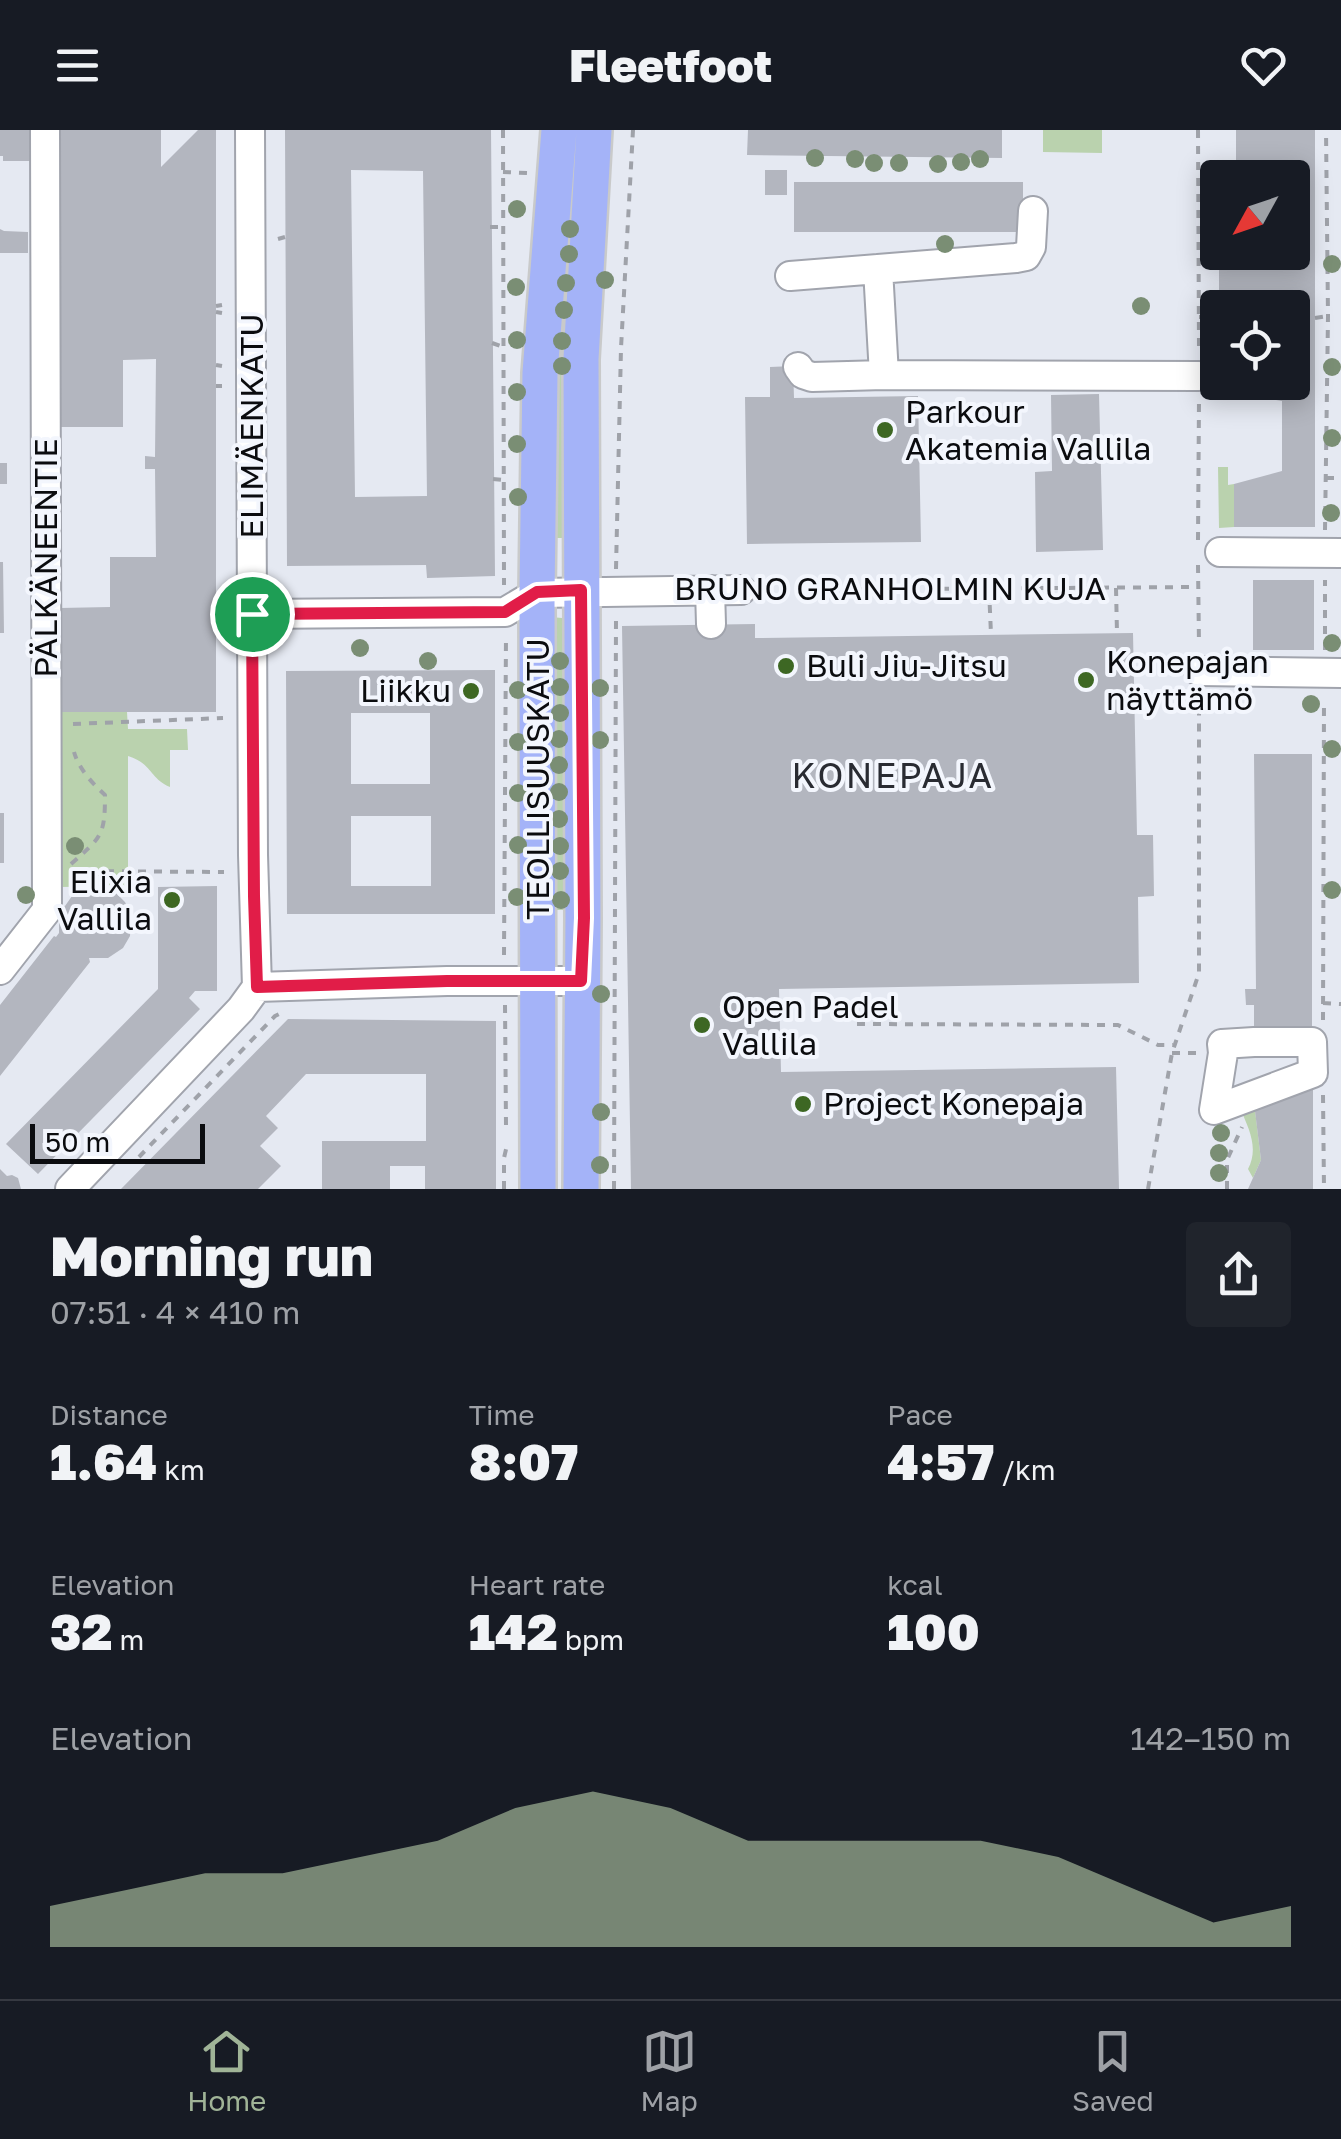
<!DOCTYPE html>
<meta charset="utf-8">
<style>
:root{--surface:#171b24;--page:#20242c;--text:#f1f3f6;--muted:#9ea1a6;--line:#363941;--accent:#a0b497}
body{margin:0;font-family:"Golos Text",sans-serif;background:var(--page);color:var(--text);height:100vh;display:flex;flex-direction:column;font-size:38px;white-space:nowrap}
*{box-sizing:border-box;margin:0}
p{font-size:32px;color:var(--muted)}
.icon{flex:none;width:55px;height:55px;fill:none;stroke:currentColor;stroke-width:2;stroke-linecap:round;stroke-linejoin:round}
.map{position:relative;height:1059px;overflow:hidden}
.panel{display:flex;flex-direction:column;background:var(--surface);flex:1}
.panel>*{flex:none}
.needle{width:65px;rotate:230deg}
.buttons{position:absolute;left:1200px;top:30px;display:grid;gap:20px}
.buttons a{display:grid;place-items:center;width:110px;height:110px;border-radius:10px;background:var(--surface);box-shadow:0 5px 25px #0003;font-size:50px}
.scale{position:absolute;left:30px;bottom:25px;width:175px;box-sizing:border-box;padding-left:10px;border:5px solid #0b0c0f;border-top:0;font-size:28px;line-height:35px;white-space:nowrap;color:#0b0c0f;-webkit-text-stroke:8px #f3f6fd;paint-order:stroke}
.pin{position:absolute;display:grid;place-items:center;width:85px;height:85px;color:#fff;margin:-42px;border:5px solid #fff;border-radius:50%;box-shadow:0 2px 10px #0007}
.round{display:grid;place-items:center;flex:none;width:105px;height:105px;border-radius:10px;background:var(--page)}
.headline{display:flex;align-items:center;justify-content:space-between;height:170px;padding:0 50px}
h1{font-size:55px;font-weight:800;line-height:75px}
.metrics{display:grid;grid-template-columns:repeat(3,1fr);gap:15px;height:170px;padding:10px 50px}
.metrics div{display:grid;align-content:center}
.metrics b{font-size:50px;font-weight:800}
.metrics small{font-size:28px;font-weight:400}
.metrics p{font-size:28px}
.chart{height:280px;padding:20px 50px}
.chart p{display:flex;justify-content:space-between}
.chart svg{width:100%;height:180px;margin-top:10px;fill:var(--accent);opacity:.7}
header{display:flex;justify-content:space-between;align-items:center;height:130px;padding:0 50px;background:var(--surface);font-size:45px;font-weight:800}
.tabs{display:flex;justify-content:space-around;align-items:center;height:140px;border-top:2px solid var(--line);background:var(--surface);font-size:28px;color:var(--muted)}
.tabs a{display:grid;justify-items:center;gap:5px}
.tabs .selected{color:var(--accent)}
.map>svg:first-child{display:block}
.green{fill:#bad2ae}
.building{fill:#b3b6bf;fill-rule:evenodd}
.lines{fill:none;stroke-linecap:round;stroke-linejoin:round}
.minor-casing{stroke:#a1a4ad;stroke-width:32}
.major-casing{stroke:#c9caca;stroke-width:40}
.path{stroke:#9fa2a9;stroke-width:4;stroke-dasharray:8 8;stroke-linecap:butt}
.minor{stroke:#fff;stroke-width:28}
.major{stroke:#a4b3f8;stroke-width:35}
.tree{fill:#7a8e74}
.route-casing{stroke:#fff;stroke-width:20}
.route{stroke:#e11d48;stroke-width:12}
.poi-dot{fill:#3d6723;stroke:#f3f6fd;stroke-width:4}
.labels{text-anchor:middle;stroke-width:8;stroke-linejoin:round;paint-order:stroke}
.poi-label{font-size:32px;fill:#0b0c0f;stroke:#f3f6fd;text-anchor:start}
.street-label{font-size:32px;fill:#0b0c0f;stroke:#f3f6fd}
.neighbourhood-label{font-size:35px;letter-spacing:2.5px;fill:#292b32;stroke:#f3f6fd}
</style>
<header><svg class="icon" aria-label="menu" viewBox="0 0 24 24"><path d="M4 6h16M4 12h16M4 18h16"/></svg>Fleetfoot<svg class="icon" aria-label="heart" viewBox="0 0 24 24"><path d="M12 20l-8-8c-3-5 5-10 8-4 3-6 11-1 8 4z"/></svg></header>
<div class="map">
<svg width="1341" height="1059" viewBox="0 0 1341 1059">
<rect width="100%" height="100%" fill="#e5e9f2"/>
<path class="green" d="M570,0h10l-16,243v165h-7l-1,-152z
M1043,0h59v23l-59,-1z
M1218,337h10v18l6,-1v43l-15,1z
M551,487l11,1 2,5v287h-16z
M60,582h67l1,17h59l1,21h-18v37c-21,-9 -17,-23 -42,-31v130l-68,1z
M1254,972l7,58 -8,18 -5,-9c11,-21 1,-40 -8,-61z"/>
<path class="building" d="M0,0h31v31h-28v-5h-3z
M59,0h102v37l37,-37h18v582h-156v-104l50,-1v-50h46l-1,-88h-10v-13l10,1 1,-98 -33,1v67h-64z
M285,0h206l4,446 -68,2 -1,-13 -139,1zM351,40l72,1 4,325 -72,1z
M748,0h254v28l-255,-3z
M1236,0h79v397h-81v-43l48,-13v-70l-46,-8v-11h56v-74h-9v-16h-64v-33l18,-7h55v-74l-56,-10z
M765,40h22v25h-22z
M794,52h229v50h-229z
M0,99l4,2 24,1v21h-28z
M793,236l1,32 124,-2 3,146 -174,2 -2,-147h25v-30z
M1099,264l4,156 -67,2 -1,-80 17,-1 -1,-76z
M0,333h7v21h-7z
M0,432h3l1,71h-4z
M1253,450h61v70h-61z
M755,494v14l378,-5 4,202h16l1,61 -16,1 1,86 -360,6 2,83 335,-5 3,122h-488l-9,-563z
M495,540v244h-208l-1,-243zM351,583h79v71h-79zM351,686h80v70h-80z
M1254,624h58v288h-58v-37h-8l-1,-16h11z
M0,683h4v50h-4z
M217,756v105h-22l-6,7 11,11 -162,165 -32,-30 152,-155v-102z
M91,757h11l13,5 10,10 6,13 -1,21 -7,12 -15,10h-19l1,4 -90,114v-71l54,-69 2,1 3,-4v-28l6,1 7,-10z
M288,889l208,2v168h-71v-23h-35v23h-68v-48h104v-67h-120l-40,42 12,12 -18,18 21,20 -23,23h-137z
M1313,943v116h-65l13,-29 -8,-65z
M0,1039l7,7 5,-1 6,3 3,11h-21z"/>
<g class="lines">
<defs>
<path id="minor" d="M878,139l138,-11 10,-2 5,-9 2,-36
M790,146l88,-7 6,106
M798,237l5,7 9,3 72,-2 315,1
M1220,422l121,1
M710,460l1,34
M252,484l253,-2 32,-19 204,-3
M1199,541l142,2
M0,840l47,-60 -2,-780
M257,857l190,-6h134
M1254,912h58l1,31 -99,37 9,-57 -1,-9z
M70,1059l171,-180 16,-22 -4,-132 -3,-725"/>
<path id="major" d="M538,1059l-1,-596 3,-220 19,-243
M581,1059l2,-271 -2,-559 13,-229"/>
</defs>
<use href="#minor" class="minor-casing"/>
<use href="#major" class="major-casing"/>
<path class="path" d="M503,0l1,455
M1198,0l1,220
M503,42l24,1
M490,97h13
M278,109l7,-2
M216,176l6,-1
M1221,178v-13h7v13
M216,182l6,1
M1199,187h19
M1315,188l13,-2
M492,213l11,4
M216,235l6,1
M216,256h6
M1326,348h15
M493,349l11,1
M1325,400l3,-214 -2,-186
M1198,410l1,-140
M1198,435l1,80
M616,439l5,-221 12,-218
M1116,458l1,45
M989,459l2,45
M765,460l434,-3
M1325,520v-70
M73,594l150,-6
M71,734c30,-27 34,-27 34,-69 -13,-12 -26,-26 -31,-43
M74,741l150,1
M504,825l2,-320
M1323,873l18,1
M505,875l1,120
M1323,890l1,-320
M857,894l261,1 40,20h15
M1172,923h25
M1323,965l1,94
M139,1027l136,-141 8,-4
M504,1059v-31l3,-13
M614,1059l2,-570
M1148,1059l24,-136 27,-80v-278
M1227,1059v-29l15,-33"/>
<use href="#minor" class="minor"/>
<use href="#major" class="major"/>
</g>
<g class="tree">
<circle cx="815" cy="28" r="9"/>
<circle cx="855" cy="29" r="9"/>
<circle cx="980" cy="29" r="9"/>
<circle cx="961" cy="32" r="9"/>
<circle cx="874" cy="33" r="9"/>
<circle cx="899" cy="33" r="9"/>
<circle cx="938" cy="34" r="9"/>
<circle cx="517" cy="79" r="9"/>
<circle cx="570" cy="99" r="9"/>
<circle cx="945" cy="114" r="9"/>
<circle cx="569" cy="124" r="9"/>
<circle cx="1332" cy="134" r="9"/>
<circle cx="605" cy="150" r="9"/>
<circle cx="566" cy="153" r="9"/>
<circle cx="516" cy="157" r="9"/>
<circle cx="1141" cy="176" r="9"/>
<circle cx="564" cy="180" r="9"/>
<circle cx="517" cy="210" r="9"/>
<circle cx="562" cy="211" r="9"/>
<circle cx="562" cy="236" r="9"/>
<circle cx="1332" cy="237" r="9"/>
<circle cx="517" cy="262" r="9"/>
<circle cx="1332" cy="308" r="9"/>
<circle cx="517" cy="314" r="9"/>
<circle cx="518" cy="367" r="9"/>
<circle cx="1331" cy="383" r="9"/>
<circle cx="1332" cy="513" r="9"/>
<circle cx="360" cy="518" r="9"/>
<circle cx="428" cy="531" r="9"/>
<circle cx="560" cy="531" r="9"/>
<circle cx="560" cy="557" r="9"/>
<circle cx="600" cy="558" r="9"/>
<circle cx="518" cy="560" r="9"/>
<circle cx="1311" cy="574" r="9"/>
<circle cx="560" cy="583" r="9"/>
<circle cx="559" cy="609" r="9"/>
<circle cx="600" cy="610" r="9"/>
<circle cx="518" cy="612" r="9"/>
<circle cx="1332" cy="619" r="9"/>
<circle cx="559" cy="635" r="9"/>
<circle cx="559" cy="662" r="9"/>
<circle cx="518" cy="663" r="9"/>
<circle cx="559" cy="689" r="9"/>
<circle cx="518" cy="715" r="9"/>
<circle cx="75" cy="716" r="9"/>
<circle cx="560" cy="716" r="9"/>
<circle cx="560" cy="741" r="9"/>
<circle cx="1332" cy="760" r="9"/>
<circle cx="26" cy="765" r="9"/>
<circle cx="517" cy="767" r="9"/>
<circle cx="561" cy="770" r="9"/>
<circle cx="601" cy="864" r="9"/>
<circle cx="601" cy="982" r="9"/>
<circle cx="1221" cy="1003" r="9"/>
<circle cx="1219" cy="1023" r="9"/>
<circle cx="600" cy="1035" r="9"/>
<circle cx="1219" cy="1043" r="9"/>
</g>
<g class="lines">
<defs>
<path id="route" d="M581,460l3,328 -3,63h-134l-190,6 -3,-91 -2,-282 253,-2 32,-20z"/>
</defs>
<use href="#route" class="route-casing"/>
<use href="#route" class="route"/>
</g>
<g class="poi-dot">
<circle cx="885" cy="300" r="10"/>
<circle cx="786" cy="536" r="10"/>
<circle cx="1086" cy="550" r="10"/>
<circle cx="471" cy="561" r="10"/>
<circle cx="172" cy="770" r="10"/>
<circle cx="702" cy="895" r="10"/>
<circle cx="803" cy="974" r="10"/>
</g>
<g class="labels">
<g class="poi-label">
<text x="905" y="293">Parkour<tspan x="905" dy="37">Akatemia Vallila</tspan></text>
<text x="1106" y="543">Konepajan<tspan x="1106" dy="37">näyttämö</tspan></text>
<text x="806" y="547">Buli Jiu-Jitsu</text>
<text x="451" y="572" text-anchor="end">Liikku</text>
<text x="152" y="763" text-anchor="end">Elixia<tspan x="152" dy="37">Vallila</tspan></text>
<text x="722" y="888">Open Padel<tspan x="722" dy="37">Vallila</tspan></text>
<text x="823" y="985">Project Konepaja</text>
</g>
<g class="street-label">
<text transform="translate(252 296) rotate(-90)" y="11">ELIMÄENKATU</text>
<text transform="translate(46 428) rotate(-90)" y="11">PÄLKÄNEENTIE</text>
<text x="890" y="470">BRUNO GRANHOLMIN KUJA</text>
<text transform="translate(538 649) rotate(-90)" y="11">TEOLLISUUSKATU</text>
</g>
<g class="neighbourhood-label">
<text x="893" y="658">KONEPAJA</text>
</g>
</g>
</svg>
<div class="buttons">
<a><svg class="needle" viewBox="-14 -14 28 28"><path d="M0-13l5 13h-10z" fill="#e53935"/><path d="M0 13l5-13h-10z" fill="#9ea1a6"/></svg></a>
<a><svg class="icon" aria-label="locate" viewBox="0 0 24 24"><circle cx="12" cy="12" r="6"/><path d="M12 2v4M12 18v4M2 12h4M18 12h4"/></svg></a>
</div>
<div class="scale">50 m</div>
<div class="pin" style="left:252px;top:484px;background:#1e9e55"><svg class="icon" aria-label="arrive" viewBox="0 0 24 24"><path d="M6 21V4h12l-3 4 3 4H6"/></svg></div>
</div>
<section class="panel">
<div class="headline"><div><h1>Morning run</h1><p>07:51 · 4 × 410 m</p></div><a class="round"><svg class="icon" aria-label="share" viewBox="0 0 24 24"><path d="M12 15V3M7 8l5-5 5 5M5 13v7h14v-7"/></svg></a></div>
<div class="metrics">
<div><p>Distance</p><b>1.64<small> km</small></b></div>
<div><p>Time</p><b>8:07</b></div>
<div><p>Pace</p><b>4:57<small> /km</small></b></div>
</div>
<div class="metrics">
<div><p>Elevation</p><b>32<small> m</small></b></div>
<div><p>Heart rate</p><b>142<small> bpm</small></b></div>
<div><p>kcal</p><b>100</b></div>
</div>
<div class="chart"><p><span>Elevation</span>142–150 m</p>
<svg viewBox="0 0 160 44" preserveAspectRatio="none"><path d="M0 44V34L10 30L20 26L30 26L40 22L50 18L60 10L70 6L80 10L90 18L100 18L110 18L120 18L130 22L140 30L150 38L160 34V44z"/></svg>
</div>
</section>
<nav class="tabs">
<a class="selected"><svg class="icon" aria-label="home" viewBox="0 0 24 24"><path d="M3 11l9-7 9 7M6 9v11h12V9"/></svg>Home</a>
<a><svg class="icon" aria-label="map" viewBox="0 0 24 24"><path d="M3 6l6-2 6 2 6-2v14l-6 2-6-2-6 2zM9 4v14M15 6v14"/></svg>Map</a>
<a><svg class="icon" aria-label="saved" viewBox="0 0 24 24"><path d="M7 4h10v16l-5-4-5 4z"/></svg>Saved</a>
</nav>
